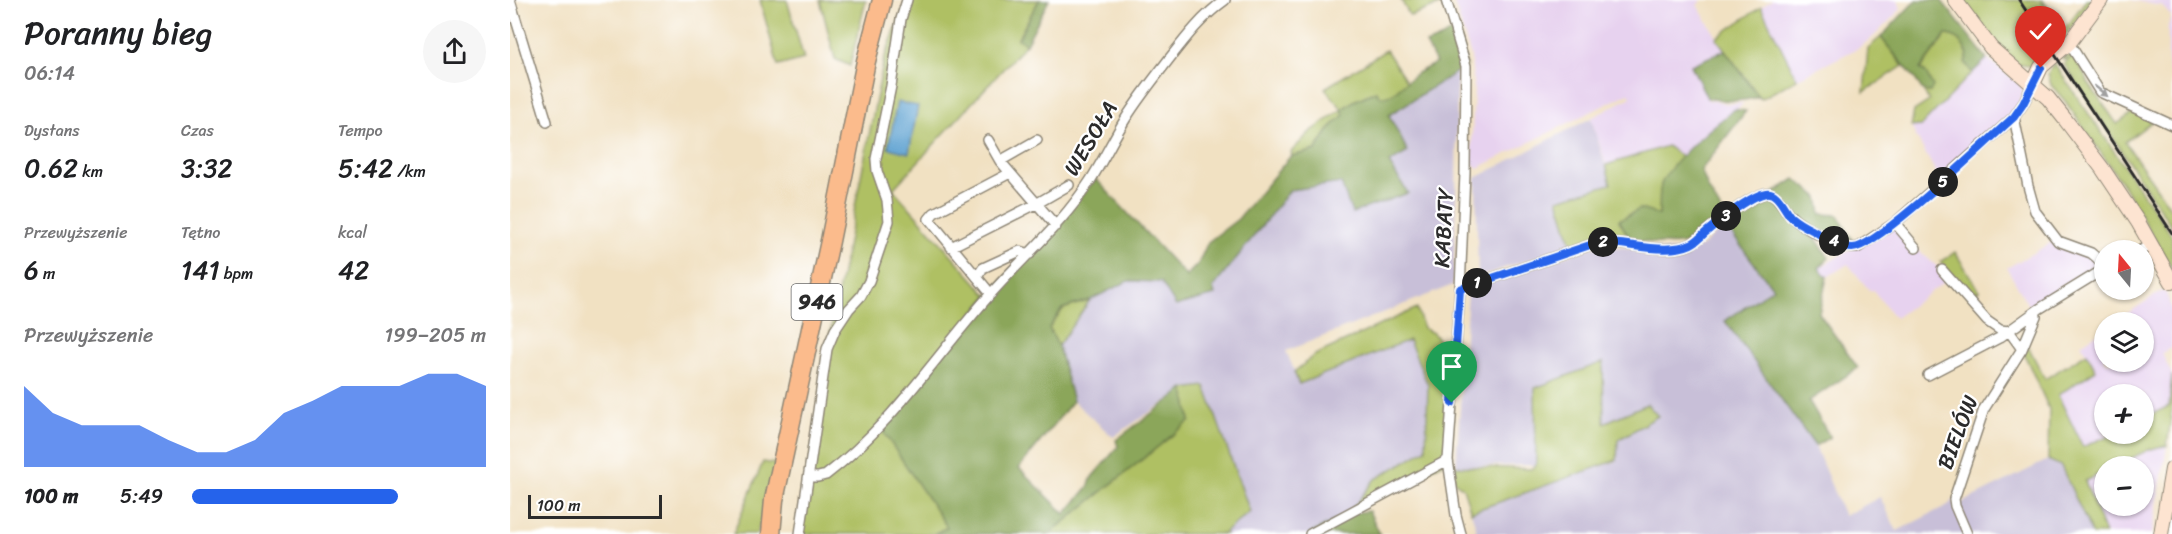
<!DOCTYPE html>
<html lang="pl">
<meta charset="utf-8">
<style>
:root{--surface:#fff;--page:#f6f6f6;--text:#202124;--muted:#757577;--accent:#2563eb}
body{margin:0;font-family:Sriracha,sans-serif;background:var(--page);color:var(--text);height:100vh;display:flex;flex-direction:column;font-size:22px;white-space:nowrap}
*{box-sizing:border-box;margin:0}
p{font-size:20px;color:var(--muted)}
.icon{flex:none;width:33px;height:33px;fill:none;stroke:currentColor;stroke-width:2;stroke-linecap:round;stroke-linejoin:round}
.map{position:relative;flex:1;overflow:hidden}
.details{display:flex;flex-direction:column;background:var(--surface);width:510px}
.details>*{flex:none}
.needle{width:39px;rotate:342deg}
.tools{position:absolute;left:1584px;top:240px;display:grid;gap:12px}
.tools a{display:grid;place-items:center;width:60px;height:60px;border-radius:50%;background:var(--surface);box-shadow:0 2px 4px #0004;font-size:30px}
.scale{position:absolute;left:18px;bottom:15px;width:134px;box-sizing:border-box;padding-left:6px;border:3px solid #2b2b2b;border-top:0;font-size:16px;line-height:21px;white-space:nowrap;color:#2b2b2b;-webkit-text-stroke:4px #fff;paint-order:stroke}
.pin{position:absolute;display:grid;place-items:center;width:51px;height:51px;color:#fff;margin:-62px -26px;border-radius:50% 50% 50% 0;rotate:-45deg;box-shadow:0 0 6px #0007}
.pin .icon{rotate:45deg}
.km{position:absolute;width:30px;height:30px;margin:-15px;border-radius:50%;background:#222;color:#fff;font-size:16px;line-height:30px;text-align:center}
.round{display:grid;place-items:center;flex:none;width:63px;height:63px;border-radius:32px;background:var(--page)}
.overview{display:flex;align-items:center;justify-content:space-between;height:102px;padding:0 24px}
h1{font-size:33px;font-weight:600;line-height:45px}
.stats{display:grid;grid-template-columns:repeat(3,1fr);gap:9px;height:102px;padding:6px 24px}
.stats div{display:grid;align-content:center}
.stats b{font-size:26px;font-weight:600}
.stats small{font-size:16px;font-weight:400}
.stats p{font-size:16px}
.chart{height:168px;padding:12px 24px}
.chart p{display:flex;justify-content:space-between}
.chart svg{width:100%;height:108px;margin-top:6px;fill:var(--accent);opacity:.7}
ul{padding:0 24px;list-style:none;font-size:20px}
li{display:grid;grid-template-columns:96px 72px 1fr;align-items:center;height:45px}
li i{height:15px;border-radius:8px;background:var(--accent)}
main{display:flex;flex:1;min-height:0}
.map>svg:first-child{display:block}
.built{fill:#e7d2ef}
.industrial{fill:#c8bfd8}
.green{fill:#afc064;stroke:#6d7648;stroke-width:1.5}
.forest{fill:#8ba65a;stroke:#5b6842;stroke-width:1.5}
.water{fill:#5ba0d0;stroke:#43667e;stroke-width:1.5}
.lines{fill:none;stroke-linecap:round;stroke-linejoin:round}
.street-casing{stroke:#8e8676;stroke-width:12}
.secondary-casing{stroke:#8e8676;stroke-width:16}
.highway-casing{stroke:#8e8676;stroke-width:21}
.street{stroke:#fff;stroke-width:9}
.secondary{stroke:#fde4d1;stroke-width:14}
.highway{stroke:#fbbb8c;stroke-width:18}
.rail{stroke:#2b2b2b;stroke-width:3}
.oneway{fill:#a0a0a0}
.route-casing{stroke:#fff;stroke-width:12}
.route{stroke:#2563eb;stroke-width:8}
.labels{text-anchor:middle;stroke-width:4.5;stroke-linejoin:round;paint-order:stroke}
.shield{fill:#fff;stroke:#6b6b6b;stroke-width:1.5}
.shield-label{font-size:21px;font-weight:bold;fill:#2b2b2b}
.street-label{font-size:22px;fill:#2b2b2b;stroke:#fff}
</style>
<main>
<section class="details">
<div class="overview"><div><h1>Poranny bieg</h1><p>06:14</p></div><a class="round"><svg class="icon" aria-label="share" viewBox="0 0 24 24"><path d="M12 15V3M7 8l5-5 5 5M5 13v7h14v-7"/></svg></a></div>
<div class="stats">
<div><p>Dystans</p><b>0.62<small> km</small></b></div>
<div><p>Czas</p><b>3:32</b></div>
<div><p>Tempo</p><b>5:42<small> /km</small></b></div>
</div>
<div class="stats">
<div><p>Przewyższenie</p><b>6<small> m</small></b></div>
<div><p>Tętno</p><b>141<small> bpm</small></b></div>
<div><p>kcal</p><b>42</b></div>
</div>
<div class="chart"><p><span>Przewyższenie</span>199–205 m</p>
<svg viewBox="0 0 160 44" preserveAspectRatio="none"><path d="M0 44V11L10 22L20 27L30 27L40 27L50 33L60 38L70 38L80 33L90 22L100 17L110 11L120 11L130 11L140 6L150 6L160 11V44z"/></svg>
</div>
<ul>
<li><b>100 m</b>5:49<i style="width:70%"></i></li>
</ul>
</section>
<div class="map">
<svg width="1662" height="534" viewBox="0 0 1662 534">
<rect width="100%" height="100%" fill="#fff"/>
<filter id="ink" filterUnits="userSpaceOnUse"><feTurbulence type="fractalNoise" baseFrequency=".0167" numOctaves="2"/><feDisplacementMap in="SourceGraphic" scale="12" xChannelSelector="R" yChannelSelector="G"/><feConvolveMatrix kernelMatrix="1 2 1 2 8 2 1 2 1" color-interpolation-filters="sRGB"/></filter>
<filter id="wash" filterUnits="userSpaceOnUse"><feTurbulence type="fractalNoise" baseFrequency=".008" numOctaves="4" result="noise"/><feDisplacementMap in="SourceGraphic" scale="24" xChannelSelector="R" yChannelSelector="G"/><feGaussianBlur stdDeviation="1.35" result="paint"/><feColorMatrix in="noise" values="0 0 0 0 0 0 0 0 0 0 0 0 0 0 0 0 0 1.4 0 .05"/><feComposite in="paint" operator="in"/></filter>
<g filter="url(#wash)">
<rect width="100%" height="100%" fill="#f1e1c2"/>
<path class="built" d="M943,0h249l-5,5 28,45 -34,16 17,34 20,4 16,-1 -26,20 -36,34 -15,-11 -61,19 -15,-47 40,-21 -2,-4 -151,75 -7,-5 3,-71 -3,-36z
M1262,0h126l3,9 -28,28 -15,11 -61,31 -36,-72z
M1620,0l42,1v72l-4,-4v-42l3,-11 -9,-10z
M1477,59l33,25 3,7 -4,10 4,3 -84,74 -28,-51 10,-1z
M1385,223l21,25 34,30 -55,40 -22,-28 -3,1 -22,-27 -21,13 -8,-9z
M1544,241l46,20 -71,46 -22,-39z
M1652,291l4,2 6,17v37l-10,6 10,22 -3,31 -25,12v-24h-40v40h8l-29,13 -25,-52 38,-25 -15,-26 23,-15v33h40v-40h-30z
M1649,446h8l-15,88h-47l-20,-53 19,-9v34h40v-40h-28z"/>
<path class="industrial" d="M947,72l-1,125 -3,88 -167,66 14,33 109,-44 19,45 -2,64 -52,31 -25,33 -39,21h-84l-1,-2 25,-20 -45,-126 -21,3 -71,48 -40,-36 -15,-55 32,-46 37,-19h34l52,7 77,-98 51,-7 66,9 -18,-29 19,-11 -19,-37z
M1081,118l20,66 -53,15 14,46 -94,32 -2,-99z
M1215,225l49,63 -49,34 90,124 29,70 36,-19 17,34 51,-26 6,-6 1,7 93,-46 13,6 31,68h-626l11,-4 -6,-18 146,-51 1,-21 40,-24 -11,-12 -44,19v-60l-68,25 1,77 -80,1 12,-173 15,-9 111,-38 94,5 14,-5z"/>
<path class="green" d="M250,0h27l17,59 -26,7z
M310,0h46l-16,66 -15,-7z
M397,0h132l-21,38 8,6 -133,145 95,107 -40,231 -14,7h-134l27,-185 57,-290z
M891,0h45l1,2 -37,14z
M1452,0h78l4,6 -3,-6h2l20,31 23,-31h6l-51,67 -32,-3z
M1251,7l36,72 -36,20 -45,-61z
M1436,35c12,0 16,9 22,19l-2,8 6,11 -51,53 -10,1 3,-16 15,-10 -6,-10 7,1 -10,-22z
M1371,37l22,29 -39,26 4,-44z
M876,50l21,32 -15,12 -11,3 -5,-6 -22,10 -12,8 2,6 -14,13 -14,22 -24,6 -1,-4 18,-19 33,-24 -17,-21z
M1559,54l7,4 13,26 28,40 18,-13 18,10 -28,21 47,68v17l-108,-163 6,-6 -6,2 -2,-2z
M1544,63l118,173v33l-49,-84 -58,-84 -14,-16 -3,-12z
M1157,146l15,11 -21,27 -2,31 -19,-6 -21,11 11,19 -28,-2 -30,8 -14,-46 53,-15 -5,-19z
M1445,252l24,38 -8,7 -31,-35z
M580,300l-32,46 -9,-18 14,-19z
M907,308l6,20 10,5 19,23 -4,104 -99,53 25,-33 52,-31 2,-64 -19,-45 -110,44 -5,-12 21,-17z
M1519,348l16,31 42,-26 9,17 -38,25 25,52 29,-13h32v-16l25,-12 3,-31v35l-5,36c-22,0 -40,20 -63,20v6l-19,9 20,53h-13l-31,-68 -13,-6 1,-51 -27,-60z
M1093,362l1,61 43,-19 11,12 -40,24 -1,20 -146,52 -8,-24 -9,-7 1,-15 77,3 4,-4 -1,-77z
M695,386l45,126 -25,20 1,2h-177l141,-113 -6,-32z
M253,462l14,2 -20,70h-24z"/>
<path class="forest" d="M529,0h10l-23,44 -8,-5z
M1406,0h25l46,59 -15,14 -7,-11 3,-8c-6,-10 -10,-19 -22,-19l-26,34 5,3 8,14 -3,6 -7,-1c-11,-20 -29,-35 -42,-54z
M946,27l10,39 -77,49 19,37 -19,11 19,30 -56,20 -11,-30 -51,7 -77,98 2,7 -39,11 -15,-24 -33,-1 -38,19 -28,9 -13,19 9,18 15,55 -54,67 46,46 23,-27 4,-10 26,-30 -2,-7 68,-51 6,32 -141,113h-115l13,-7 -67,-100 108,-131 108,-117 91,98 2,-4 9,-9 10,-22 30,-23 50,-60 4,-3 24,-6 14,-22 14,-13 -2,-6 12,-8 22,-10 5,6 11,-3 25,-21 19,-10 -10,-19 17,-7z
M1215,50l34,47c-18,5 -33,5 -52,1l-16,-33z
M1225,109l11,2 -45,59 7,18 15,26c-10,8 -21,20 -33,27 -13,8 -45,0 -60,-2l-11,-19 21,-11 19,6c1,-9 -1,-24 3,-33 13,-25 51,-56 73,-73z
M1285,179l23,18 3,17 17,1 17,29c-16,-4 -27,-10 -43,-12l-2,4 7,4 12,18 -10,10 8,9 -8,36 39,55 -49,33 21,36 -15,9 -90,-125 48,-33 -48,-63z
M859,511l11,23h-70l39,-21z"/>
<path class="water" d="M387,102l21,4 -9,47 -21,-5z"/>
</g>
<g filter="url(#ink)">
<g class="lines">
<defs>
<path id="street" d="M0,0l37,122
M936,0l20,66 -1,107 -5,116 -12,171 8,55 5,19
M1559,43l31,49 72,33
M1504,117l14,69 7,25 23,30 33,12 6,5 7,11
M478,140l12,21 56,65
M490,161l37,-21
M1385,223l21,25
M441,247l85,-43 33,-19
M1631,250l11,-5
M1432,270l45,51 13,9 9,1 13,18
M467,277l6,-9 37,-17 10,3
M950,289l136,-46c28,-2 70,13 95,1 5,-3 10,-8 14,-12 13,-10 46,-37 62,-39 10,-1 16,15 22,21 9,11 54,36 68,34l38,-25 119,-106 9,-13 10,-20
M481,294l-62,-75 5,-6 76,-40
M1418,375l71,-37 40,-29 65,-40
M300,477h8l8,-2c66,-50 108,-117 162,-178 34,-39 73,-71 102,-116 13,-20 23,-42 36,-63 12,-19 26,-37 40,-55 18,-23 35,-46 59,-63
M290,534l27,-185 8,-19 14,-21 12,-13 8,-15 20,-60 -2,-21 -10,-29 -1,-12 15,-73 10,-67 6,-19
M800,534l138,-74
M1457,534l-12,-28 -1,-7 30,-90 38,-60 14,-33 -1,-4"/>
<path id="secondary" d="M1445,0l36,48 57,50 16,20 38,50 36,54 34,60
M1523,84l8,-17 28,-24 32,-43
M1651,534l11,-65"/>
<path id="highway" d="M261,534l3,-34 56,-259 36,-180 16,-61"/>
</defs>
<use href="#street" class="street-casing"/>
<use href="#secondary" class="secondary-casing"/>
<use href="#highway" class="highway-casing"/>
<use href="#street" class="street"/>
<use href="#secondary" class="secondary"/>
<use href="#highway" class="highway"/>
<path class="rail" d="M1509,0l153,233"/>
</g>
<defs><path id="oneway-solid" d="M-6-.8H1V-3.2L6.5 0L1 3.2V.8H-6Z" transform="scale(1.5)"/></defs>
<use class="oneway" href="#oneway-solid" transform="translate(1591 91) rotate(39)"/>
</g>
<g class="lines" filter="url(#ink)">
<defs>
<path id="route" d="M942,403l8,-114 136,-46c29,-2 69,13 95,1 5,-2 10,-7 14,-11 13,-11 44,-37 61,-40 12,-2 18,17 25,24 6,5 13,9 19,12 12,6 28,19 42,19 23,2 138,-110 162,-131l9,-13 18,-36"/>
</defs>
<use href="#route" class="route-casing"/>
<use href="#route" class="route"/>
</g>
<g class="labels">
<rect class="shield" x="281.5" y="284" width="51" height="36" rx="4.5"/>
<g class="shield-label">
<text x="307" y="309">946</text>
</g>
<g class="street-label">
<text transform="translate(580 138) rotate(-59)" y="8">WESOŁA</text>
<text transform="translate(933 228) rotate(-87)" y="8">KABATY</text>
<text transform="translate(1447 432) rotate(-69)" y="8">BIELÓW</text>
</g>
</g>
</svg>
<div class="tools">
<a><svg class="needle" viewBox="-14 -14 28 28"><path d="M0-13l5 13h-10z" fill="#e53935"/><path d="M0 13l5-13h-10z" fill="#757577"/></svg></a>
<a><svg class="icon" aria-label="layers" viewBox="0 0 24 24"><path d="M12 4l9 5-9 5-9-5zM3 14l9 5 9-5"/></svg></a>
<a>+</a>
<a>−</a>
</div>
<div class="scale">100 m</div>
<div class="pin" style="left:942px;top:403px;background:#1e9e55"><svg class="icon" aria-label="arrive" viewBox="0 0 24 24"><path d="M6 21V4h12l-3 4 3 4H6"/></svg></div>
<div class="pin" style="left:1531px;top:68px;background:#d93025"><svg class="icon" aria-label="check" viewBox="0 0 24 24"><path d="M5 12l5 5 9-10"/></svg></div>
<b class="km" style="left:967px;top:283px">1</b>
<b class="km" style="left:1093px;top:242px">2</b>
<b class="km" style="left:1216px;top:216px">3</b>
<b class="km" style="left:1324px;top:241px">4</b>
<b class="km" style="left:1433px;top:182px">5</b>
</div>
</main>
